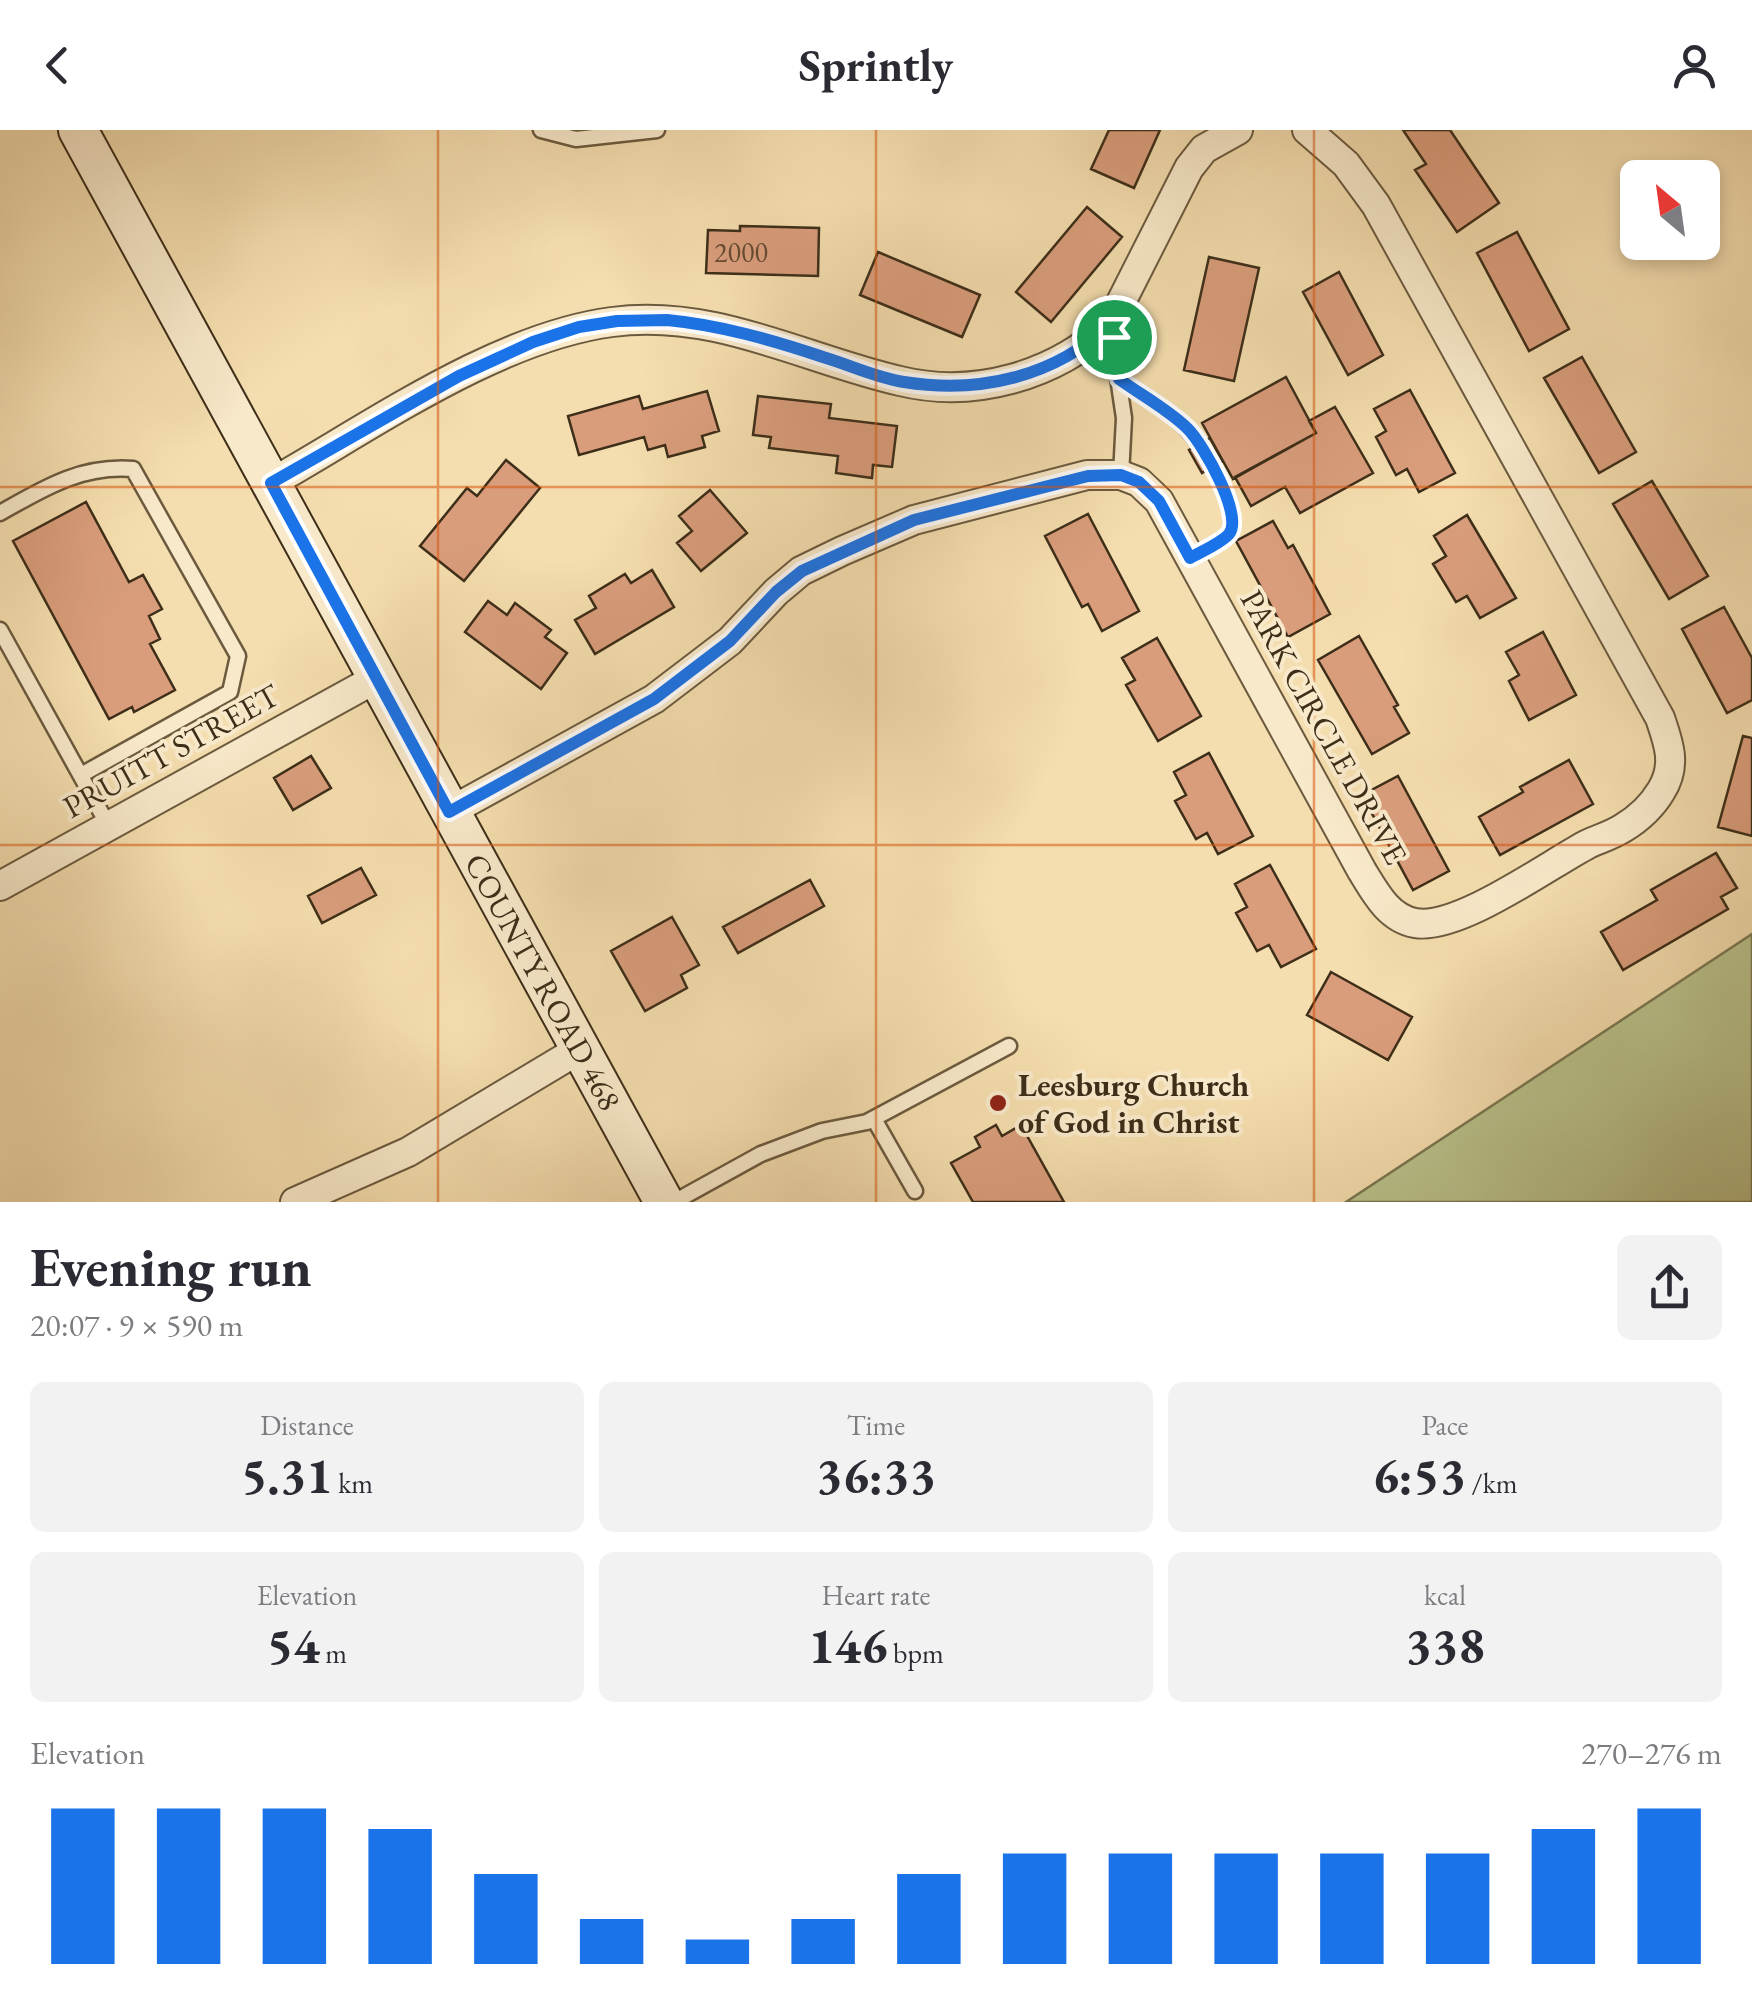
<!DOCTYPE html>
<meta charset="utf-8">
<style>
:root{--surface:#fff;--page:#f2f2f3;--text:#2b2b33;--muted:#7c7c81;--accent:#1a73e8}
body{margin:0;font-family:"EB Garamond",serif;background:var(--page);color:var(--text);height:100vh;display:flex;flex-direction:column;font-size:38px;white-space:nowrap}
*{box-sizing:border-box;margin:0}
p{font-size:32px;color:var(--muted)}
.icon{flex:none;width:55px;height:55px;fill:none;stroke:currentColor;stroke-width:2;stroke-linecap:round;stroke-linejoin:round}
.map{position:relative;height:1072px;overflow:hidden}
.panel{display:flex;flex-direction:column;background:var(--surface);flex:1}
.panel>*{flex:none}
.needle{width:65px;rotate:331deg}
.fabs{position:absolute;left:1620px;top:30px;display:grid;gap:20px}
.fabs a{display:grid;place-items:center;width:100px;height:100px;border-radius:15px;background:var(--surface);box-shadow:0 5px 15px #0003;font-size:50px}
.pin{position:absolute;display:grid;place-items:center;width:85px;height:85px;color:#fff;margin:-42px;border:5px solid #fff;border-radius:50%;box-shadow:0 2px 10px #0007}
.round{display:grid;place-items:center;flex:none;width:105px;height:105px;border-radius:15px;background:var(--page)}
.head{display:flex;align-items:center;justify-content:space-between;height:170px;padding:0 30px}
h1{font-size:55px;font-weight:700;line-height:75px}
.metrics{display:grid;grid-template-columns:repeat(3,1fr);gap:15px;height:170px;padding:10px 30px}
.metrics div{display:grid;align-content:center;border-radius:15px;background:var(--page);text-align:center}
.metrics b{font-size:50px;font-weight:700}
.metrics small{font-size:28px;font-weight:400}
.metrics p{font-size:28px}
.chart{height:280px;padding:20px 30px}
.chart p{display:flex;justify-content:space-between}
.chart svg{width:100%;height:180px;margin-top:10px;stroke:var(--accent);stroke-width:6}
header{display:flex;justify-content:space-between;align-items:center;height:130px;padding:0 30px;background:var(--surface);font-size:45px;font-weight:700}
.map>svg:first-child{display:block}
.green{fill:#b9c28c;stroke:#7b7852;stroke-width:2.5}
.building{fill:#d99d7b;stroke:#3d2e19;stroke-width:2.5}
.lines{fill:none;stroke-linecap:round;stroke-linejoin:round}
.lane-casing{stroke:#6b5a3e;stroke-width:19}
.street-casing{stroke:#6b5a3e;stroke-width:32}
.secondary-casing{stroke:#3d2e19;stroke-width:42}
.lane{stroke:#f8e9ca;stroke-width:14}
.street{stroke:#f8e9ca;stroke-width:28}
.secondary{stroke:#f8e9ca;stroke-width:38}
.route-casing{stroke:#fff;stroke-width:20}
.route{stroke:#1a73e8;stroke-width:12}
.grid{fill:none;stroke:#d7550d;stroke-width:2.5;stroke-opacity:0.55}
.poi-dot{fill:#8f2418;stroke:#f8e9ca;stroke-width:4}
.labels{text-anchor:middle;stroke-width:8;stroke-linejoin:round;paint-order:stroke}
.number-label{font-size:28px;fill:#644a32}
.street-label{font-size:32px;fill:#3d2e19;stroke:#f8e9ca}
.poi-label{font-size:32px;font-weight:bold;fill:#3d2e19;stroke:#f8e9ca;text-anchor:start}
</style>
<header><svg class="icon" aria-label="back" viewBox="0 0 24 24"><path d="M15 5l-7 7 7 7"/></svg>Sprintly<svg class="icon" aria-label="person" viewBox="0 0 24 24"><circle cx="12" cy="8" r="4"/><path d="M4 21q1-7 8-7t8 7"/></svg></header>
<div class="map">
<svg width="1752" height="1072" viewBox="0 0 1752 1072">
<rect width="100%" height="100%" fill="#f4ddae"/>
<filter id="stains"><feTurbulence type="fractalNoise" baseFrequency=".002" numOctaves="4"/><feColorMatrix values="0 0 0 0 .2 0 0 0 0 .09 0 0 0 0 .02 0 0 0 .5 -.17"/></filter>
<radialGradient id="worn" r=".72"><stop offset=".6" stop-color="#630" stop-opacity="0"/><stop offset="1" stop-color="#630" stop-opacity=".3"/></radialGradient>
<path class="green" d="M1752,804v268h-406z"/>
<path class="building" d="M1109,0h51l-26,58 -43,-19z
M1403,0h47l49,73 -42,29 -42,-62 11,-6z
M1087,77l35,30 -71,85 -35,-30z
M740,96l79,2 -1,48 -112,-3 2,-43 32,1z
M1517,102l52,97 -40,22 -52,-98z
M878,122l102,43 -18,42 -102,-42z
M1209,127l50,11 -25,113 -50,-11z
M1339,142l44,83 -35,20 -45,-83z
M1582,227l54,95 -37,21 -55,-95z
M1286,247l30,56 -83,46 -31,-56z
M1410,260l45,83 -36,19 -12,-23 -11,6 -20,-38 10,-6 -12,-22z
M707,261l12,40 -17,5 3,11 -37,10 -3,-12 -17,5 -4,-13 -65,18 -11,-39 71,-20 4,13z
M758,266l73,8 -2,14 68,8 -5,41 -19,-2 -1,13 -36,-5 2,-17 -69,-8 2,-11 -18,-2z
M1335,277l38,66 -73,40 -15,-26 -34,19 -16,-29 81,-44 -7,-12z
M1210,308l12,23 -20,12 -13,-23z
M506,330l34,28 -76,93 -44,-35 47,-58 10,8z
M1652,351l56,95 -39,23 -56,-95z
M710,360l37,43 -46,38 -24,-28 15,-12 -13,-15z
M86,372l43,80 14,-7 19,34 -13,7 11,23 -10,5 25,46 -41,22 -2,-5 -23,12 -96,-178z
M1088,384l51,97 -37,20 -14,-27 -6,3 -37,-71z
M1467,385l49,83 -36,20 -13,-22 -11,6 -23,-38 13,-8 -12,-20z
M1273,391l15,27 5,-3 37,69 -42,23 -52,-96z
M652,440l22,37 -79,47 -20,-34 21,-12 -7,-12 36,-22 6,9z
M488,471l19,14 8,-12 36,27 -6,7 22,16 -26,36 -76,-57z
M1724,477l28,51v42l-25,13 -45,-84z
M1543,502l33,63 -47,25 -20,-39 10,-6 -13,-23z
M1359,506l39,69 -4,2 15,26 -37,21 -54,-94z
M1157,508l44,78 -43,25 -32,-56 9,-5 -13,-22z
M1743,606l9,2v98l-34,-9z
M1209,623l44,83 -35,18 -11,-21 -11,6 -21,-38 11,-6 -12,-23z
M311,626l20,32 -38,22 -19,-32z
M1569,630l24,44 -93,51 -21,-38 44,-25 -3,-5z
M1398,646l51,95 -36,19 -51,-95z
M1716,723l21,35 -16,9 7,12 -105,61 -22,-38 56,-32 -6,-10z
M1270,735l46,84 -35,18 -12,-22 -12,6 -21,-38 11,-6 -12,-23z
M361,738l15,27 -54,28 -14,-27z
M810,750l14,26 -86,47 -15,-26z
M672,787l27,48 -18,10 6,13 -42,23 -34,-60z
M1331,842l81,45 -24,43 -81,-45z
M996,995l6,11 19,-11 43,77h-91l-22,-39 29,-16 -5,-10z"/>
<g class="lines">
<defs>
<path id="lane" d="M541,0l35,9 81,-9
M1110,194l14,94 -3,57
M1119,249c23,16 50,31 69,51 15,14 56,86 41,104 -9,10 -27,17 -40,24
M0,383c44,-25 81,-48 133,-44l105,187 -8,36 -149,83
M0,500l108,195
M874,989l41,72
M674,1072l87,-48 61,-23 45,-9 142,-76"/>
<path id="street" d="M271,353c101,-57 226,-146 341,-161 102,-14 192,37 288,59 74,18 155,-5 210,-57l79,-156 15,-19 34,-19
M449,682l205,-113 76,-58 46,-49 25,-21 41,-20 72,-31 173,-45h34l18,7 20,19 203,370c13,21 26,47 53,52 43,8 133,-58 173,-79 11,-5 24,-9 35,-16 15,-9 29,-22 38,-37 16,-25 8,-47 -1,-73l-284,-513 -30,-41 -39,-34
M0,756l377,-208
M295,1072l113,-50 172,-103"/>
<path id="secondary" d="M78,0l586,1072"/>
</defs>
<use href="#lane" class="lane-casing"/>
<use href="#street" class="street-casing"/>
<use href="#secondary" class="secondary-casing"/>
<use href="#lane" class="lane"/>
<use href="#street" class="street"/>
<use href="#secondary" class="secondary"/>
</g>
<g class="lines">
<defs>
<path id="route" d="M667,190c53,5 105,20 156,37 27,8 54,21 81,25 75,12 151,-5 206,-58l9,55c22,16 50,31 69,50 15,15 56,87 41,105 -9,10 -27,17 -39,24l-31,-57 -20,-19 -18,-7 -33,1 -174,44 -112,51 -26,21 -46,49 -76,58 -205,113 -178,-329 188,-107 74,-34 46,-15 38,-6z"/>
</defs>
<use href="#route" class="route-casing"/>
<use href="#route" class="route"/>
</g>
<path class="grid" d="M438,0v1072M876,0v1072M1314,0v1072M0,357h1752M0,715h1752"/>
<circle class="poi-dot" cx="998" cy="973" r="10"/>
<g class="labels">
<g class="number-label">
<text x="741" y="132">2000</text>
</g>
<g class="street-label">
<text transform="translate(1324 597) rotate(61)" y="11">PARK CIRCLE DRIVE</text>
<text transform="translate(171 621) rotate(-29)" y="11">PRUITT STREET</text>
<text transform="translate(543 852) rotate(61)" y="11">COUNTY ROAD 468</text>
</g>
<g class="poi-label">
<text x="1018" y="966">Leesburg Church<tspan x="1018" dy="37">of God in Christ</tspan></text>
</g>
</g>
<rect width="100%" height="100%" filter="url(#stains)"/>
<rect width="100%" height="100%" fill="url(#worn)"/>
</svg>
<div class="fabs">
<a><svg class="needle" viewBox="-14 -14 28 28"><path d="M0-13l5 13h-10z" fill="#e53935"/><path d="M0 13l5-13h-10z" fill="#7c7c81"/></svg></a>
</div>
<div class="pin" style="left:1114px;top:207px;background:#1e9e55"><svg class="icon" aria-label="arrive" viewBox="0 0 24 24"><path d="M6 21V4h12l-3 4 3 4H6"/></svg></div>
</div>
<section class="panel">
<div class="head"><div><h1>Evening run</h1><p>20:07 · 9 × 590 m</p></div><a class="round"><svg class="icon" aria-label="share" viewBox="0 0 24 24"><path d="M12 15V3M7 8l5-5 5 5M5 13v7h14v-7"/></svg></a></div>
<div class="metrics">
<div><p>Distance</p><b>5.31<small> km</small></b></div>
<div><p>Time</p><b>36:33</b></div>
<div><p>Pace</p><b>6:53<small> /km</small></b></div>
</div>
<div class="metrics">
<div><p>Elevation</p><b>54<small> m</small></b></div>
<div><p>Heart rate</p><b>146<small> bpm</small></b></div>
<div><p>kcal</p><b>338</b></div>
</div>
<div class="chart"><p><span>Elevation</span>270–276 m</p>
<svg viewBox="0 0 160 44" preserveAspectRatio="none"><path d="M5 44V6M15 44V6M25 44V6M35 44V11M45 44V22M55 44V33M65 44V38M75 44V33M85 44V22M95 44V17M105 44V17M115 44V17M125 44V17M135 44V17M145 44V11M155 44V6"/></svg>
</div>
</section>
